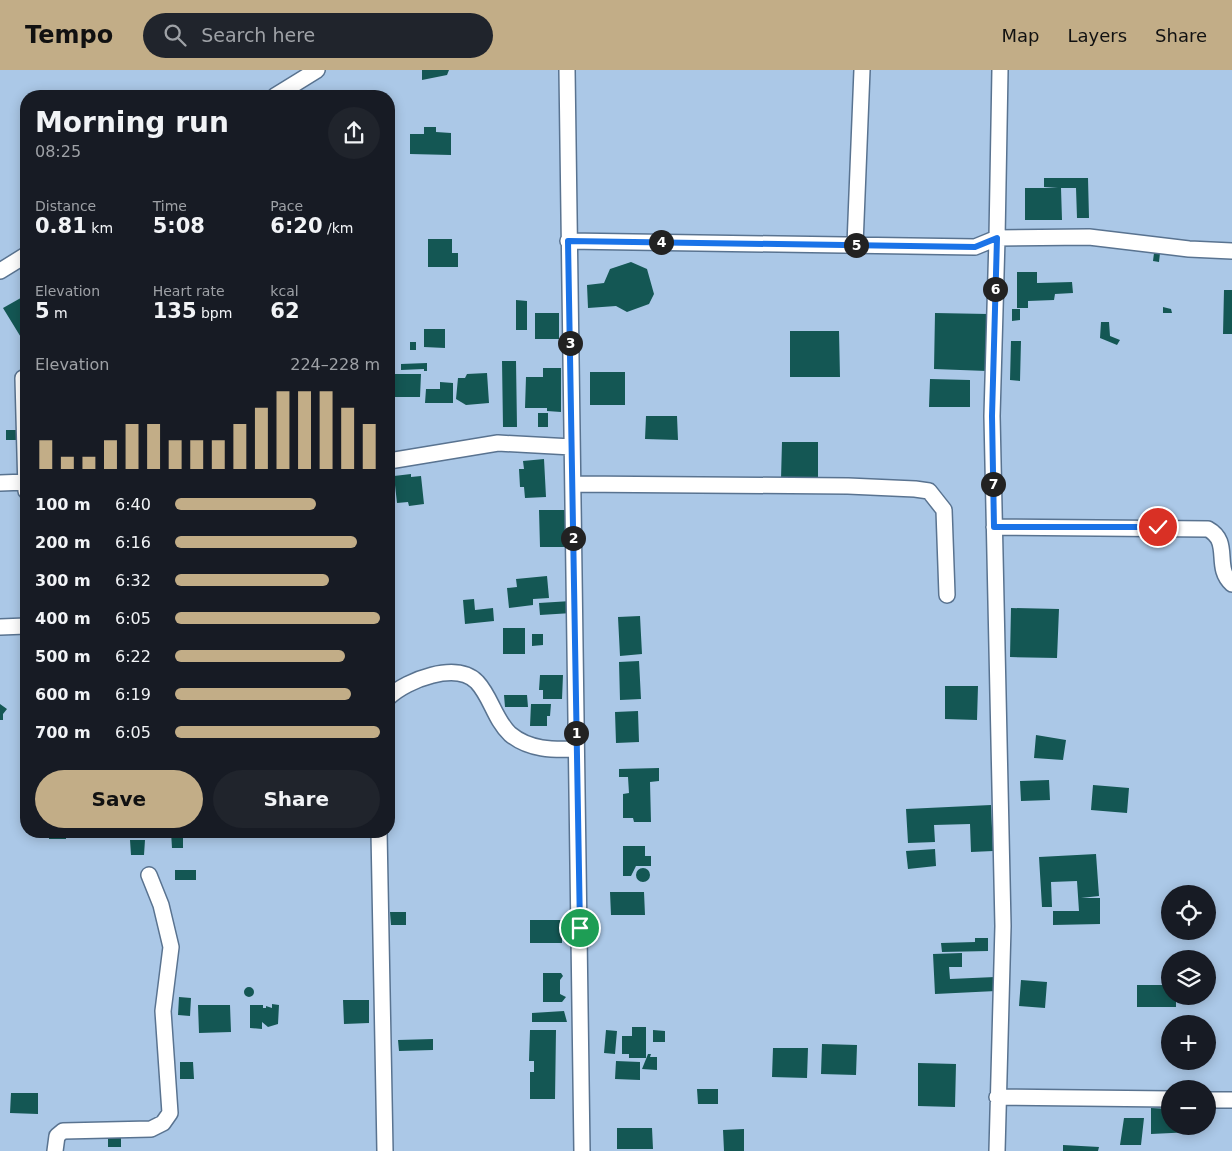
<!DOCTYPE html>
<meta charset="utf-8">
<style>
:root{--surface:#171b24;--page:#20242c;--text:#f1f3f6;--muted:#9ea1a6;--accent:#c2ad87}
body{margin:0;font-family:"DejaVu Sans",sans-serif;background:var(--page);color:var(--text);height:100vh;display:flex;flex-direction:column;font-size:19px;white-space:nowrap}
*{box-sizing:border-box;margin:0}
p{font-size:16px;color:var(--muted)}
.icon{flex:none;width:28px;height:28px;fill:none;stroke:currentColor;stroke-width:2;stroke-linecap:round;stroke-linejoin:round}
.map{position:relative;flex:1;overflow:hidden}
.sheet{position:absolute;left:20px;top:20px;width:375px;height:748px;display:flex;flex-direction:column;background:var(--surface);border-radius:20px;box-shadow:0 2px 12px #0003}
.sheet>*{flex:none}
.fabs{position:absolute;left:1161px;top:815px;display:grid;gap:10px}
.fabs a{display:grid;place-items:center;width:55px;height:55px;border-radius:50%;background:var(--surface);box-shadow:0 2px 12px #0003;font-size:25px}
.pin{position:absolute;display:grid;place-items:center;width:42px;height:42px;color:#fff;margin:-21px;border:2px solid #fff;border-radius:50%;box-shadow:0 1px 5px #0007}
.km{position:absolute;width:25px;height:25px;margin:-12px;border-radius:50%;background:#222;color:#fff;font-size:14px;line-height:25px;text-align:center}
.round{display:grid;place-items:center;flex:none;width:52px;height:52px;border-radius:26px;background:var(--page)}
.overview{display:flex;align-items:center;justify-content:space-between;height:85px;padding:0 15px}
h1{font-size:28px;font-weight:700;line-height:38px}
.figures{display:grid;grid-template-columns:repeat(3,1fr);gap:8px;height:85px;padding:5px 15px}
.figures div{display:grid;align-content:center}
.figures b{font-size:21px;font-weight:700}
.figures small{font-size:14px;font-weight:400}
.figures p{font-size:14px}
.chart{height:140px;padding:10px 15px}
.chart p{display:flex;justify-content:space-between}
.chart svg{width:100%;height:90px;margin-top:5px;stroke:var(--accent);stroke-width:6}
.cta{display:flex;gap:10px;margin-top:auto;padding:10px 15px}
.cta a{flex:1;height:58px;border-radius:30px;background:var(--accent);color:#111;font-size:20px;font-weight:700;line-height:58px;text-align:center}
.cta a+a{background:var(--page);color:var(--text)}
ul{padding:0 15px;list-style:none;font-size:16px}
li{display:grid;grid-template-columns:80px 60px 1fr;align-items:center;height:38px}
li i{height:12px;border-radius:6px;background:var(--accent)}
header{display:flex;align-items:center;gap:30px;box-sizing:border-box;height:70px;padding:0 25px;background:var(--accent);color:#111}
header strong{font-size:24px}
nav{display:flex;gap:28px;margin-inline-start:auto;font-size:18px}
.search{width:350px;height:45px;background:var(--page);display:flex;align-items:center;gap:12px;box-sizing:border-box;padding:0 18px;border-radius:28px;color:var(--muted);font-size:19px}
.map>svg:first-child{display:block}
.building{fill:#145754}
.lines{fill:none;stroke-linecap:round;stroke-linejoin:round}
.minor-casing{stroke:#597390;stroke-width:18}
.minor{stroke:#fff;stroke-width:15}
.route-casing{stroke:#fff;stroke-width:10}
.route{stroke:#1a73e8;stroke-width:6}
</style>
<header>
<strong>Tempo</strong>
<div class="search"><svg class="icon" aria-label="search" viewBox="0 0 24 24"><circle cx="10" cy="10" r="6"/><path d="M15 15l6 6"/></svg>Search here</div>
<nav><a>Map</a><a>Layers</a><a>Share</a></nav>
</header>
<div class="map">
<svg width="1232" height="1081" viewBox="0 0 1232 1081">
<rect width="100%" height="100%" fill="#abc8e7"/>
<path class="building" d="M422,0h27l-2,5 -25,5z
M390,33l5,24 -6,1v-24z
M424,57h12v5l15,1v22l-41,-1v-20h14z
M1044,108h44l1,40h-12l-1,-30h-15l1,32h-37v-32h33l-14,-1z
M428,169h24v14h6v14h-30z
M1154,183h6l-1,9 -6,-1z
M631,192l16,7 7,25 -5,10 -22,8 -11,-6 -28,2 -1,-23 17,-2 6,-14z
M1017,202h20v11l35,-1 1,11 -18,1 -1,6 -26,1v7h-11z
M1224,220h8v44h-9z
M26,225v42l-4,2 -19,-31z
M516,230l11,1v29h-11z
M1163,237l8,2 1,4h-9z
M1012,239h8v11l-8,1z
M535,243h24v26h-24z
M935,243l53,1 -1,57 -53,-2z
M1101,252h8l1,14 10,4 -3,5 -17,-7z
M424,259h21v19l-21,-1z
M790,261h49l1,46h-50z
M1011,271h10l-1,40 -10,-1z
M410,272h6v8h-6z
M502,291h14l1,66h-14z
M427,293v8h-3v-2l-23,1v-6z
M395,297v7h26l-1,23h-25v-15h-6v-14z
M543,298h18v44l-14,-1v-3h-22l1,-31h17z
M590,302h35v33h-35z
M487,303l2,30 -23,2 -10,-6 2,-21h7l2,-4z
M930,309l40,1v27h-41z
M440,312l13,1v20h-28l1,-14h14z
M538,343h10v14h-10z
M646,346h31l1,24 -33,-1z
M6,360h16l-1,10h-15z
M782,372h36v38l-37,-1z
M544,389l2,38 -21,1 -1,-11h-4l-1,-18h5l-1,-8z
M411,404v3l10,-1 3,28 -15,2 -1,-4 -11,1 -3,-27z
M539,440h28v37h-27z
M547,506l2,22 -16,1v6l-24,3 -2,-20 10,-1 -1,-8z
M474,529l1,11 18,-2 1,13 -29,3 -2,-24z
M571,531l1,12 -32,2 -1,-12z
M1011,538l48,1 -2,49 -47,-1z
M640,546l2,38 -22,2 -2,-39z
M503,558h22v26h-22z
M532,564h11v11l-11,1z
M639,591l2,38 -21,1 -1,-38z
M540,605h23l-1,24h-19v-9h-4z
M945,616h33l-1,34 -32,-1z
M504,625h23l1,12h-23z
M0,634l7,5 -4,5v6h-3z
M531,634h20l-1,12h-3v10h-17z
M638,641l1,31 -23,1 -1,-31z
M1036,665l30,5 -3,20 -29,-2z
M659,698v13l-9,1 1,40h-17l-1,-4h-10v-24l6,-1 -1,-16h-9v-8z
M1049,710l1,20 -29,1 -1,-20z
M1093,715l36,3 -2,25 -36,-3z
M991,735l2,46 -22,1 -1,-28 -36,1 1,17 -27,1 -2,-34z
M49,761h17v8h-17z
M171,762h12v16h-11z
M130,770h15l-1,15h-13z
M623,776h22v10h6v10h-15l-5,10h-8z
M935,779l1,17 -28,3 -2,-18z
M1096,784l3,42 -18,2h19v26l-47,1v-14h26l-2,-30 -26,1 1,25h-10l-3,-50z
M636 805a7 7 0 1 1 14 0a7 7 0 1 1-14 0Z
M175,800h21v10h-21z
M610,822h34l1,23h-34z
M390,842h16v13h-15z
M530,850h32v23h-32z
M975,868h13v13l-46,1 -1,-9 34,-1z
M962,883v14h-13l1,12 45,-2 1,14 -61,3 -2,-40z
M543,903h18l2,3 -3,4v14l6,3 -4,5h-19z
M1021,910l26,2 -2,26 -26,-2z
M1137,915h33v11h6v11h-39z
M244 922a5 5 0 1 1 10 0a5 5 0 1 1-10 0Z
M179,927l12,1 -1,18 -12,-1z
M343,930h26v23l-25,1z
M272,934l7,1 -1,19 -10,3 -6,-5v7l-12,-1v-23h13v3h3v-2l6,2z
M198,935h32l1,27 -32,1z
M564,941l3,11h-35v-9z
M632,957h14v31h-17v-4h-7v-18h10z
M530,960h26l-1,69h-25v-27h4v-11h-5z
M606,960l11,1 -2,23 -11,-1z
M653,960l12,1v11h-12z
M433,969v11l-34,1 -1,-11z
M822,974l35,1 -1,30 -35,-1z
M773,978h35l-1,30 -35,-1z
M648,984h3l-1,3h7v13l-15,-1z
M616,991l24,1v18l-25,-1z
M180,992h13l1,17h-14z
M918,993l38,1 -1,43 -37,-1z
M697,1019h21v15h-20z
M11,1023h27v21l-28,-1z
M1151,1038l19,1v17h22v6l-41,2z
M1124,1048h20l-3,27h-21z
M617,1058h35l1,21h-36z
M744,1059v22h-20l-1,-21z
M108,1065h13v12h-13z
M1063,1075l36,2 -1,4h-35z"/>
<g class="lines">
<defs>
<path id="minor" d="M567,0l15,1081
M275,26l42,-26
M568,171l407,6 22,-9 3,-168
M855,175l7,-175
M0,201l26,-16
M23,308l3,113
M389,391l109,-18 74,4
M0,413l26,-1
M573,414l275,2 67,3 14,2 15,19 3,85
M994,457l214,2c24,13 5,38 24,55
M0,557l26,-1
M389,627c18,-17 67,-36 88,-15 14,15 18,38 33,52 19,16 43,16 66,15
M379,761l6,320
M997,1027l173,2
M1208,1030h24
M55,1081l2,-15 6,-5 88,-2 12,-6 7,-10 -7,-102 8,-64 -10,-42 -12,-30
M997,1081l6,-225 -11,-510 5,-178 92,-1 100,12 43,2"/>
</defs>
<use href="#minor" class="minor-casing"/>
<use href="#minor" class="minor"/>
</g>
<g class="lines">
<defs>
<path id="route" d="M580,858l-12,-687 407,6 22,-9 -5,178 2,111h164"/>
</defs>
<use href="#route" class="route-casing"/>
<use href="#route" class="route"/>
</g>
</svg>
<div class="fabs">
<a><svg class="icon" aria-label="locate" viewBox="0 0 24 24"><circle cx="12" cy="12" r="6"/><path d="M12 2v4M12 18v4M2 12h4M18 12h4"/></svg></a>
<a><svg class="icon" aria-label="layers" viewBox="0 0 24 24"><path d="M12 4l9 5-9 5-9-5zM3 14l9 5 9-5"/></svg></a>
<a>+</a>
<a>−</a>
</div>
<div class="pin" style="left:580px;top:858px;background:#1e9e55"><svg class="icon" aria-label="arrive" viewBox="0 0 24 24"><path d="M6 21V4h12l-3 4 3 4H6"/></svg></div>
<div class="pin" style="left:1158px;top:457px;background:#d93025"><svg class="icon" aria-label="check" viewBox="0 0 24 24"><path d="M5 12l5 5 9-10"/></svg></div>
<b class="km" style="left:576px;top:663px">1</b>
<b class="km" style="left:573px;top:468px">2</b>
<b class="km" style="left:570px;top:273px">3</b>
<b class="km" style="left:661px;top:172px">4</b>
<b class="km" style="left:856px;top:175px">5</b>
<b class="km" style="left:995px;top:219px">6</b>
<b class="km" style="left:993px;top:414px">7</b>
<section class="sheet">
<div class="overview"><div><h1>Morning run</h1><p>08:25</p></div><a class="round"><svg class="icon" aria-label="share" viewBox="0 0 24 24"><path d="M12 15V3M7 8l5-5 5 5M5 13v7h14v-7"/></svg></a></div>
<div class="figures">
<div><p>Distance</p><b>0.81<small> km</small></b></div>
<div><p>Time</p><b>5:08</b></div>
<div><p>Pace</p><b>6:20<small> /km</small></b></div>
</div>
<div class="figures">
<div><p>Elevation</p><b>5<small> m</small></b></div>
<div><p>Heart rate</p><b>135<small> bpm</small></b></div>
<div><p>kcal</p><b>62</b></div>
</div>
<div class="chart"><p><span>Elevation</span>224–228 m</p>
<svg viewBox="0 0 160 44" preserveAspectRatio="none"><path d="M5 44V30M15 44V38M25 44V38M35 44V30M45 44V22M55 44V22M65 44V30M75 44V30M85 44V30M95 44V22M105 44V14M115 44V6M125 44V6M135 44V6M145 44V14M155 44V22"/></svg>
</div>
<ul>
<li><b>100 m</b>6:40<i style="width:69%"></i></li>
<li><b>200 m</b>6:16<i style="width:89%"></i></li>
<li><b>300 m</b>6:32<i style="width:75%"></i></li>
<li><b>400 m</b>6:05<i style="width:100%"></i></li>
<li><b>500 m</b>6:22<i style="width:83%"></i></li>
<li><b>600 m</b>6:19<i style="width:86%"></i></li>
<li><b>700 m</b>6:05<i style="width:100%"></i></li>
</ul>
<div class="cta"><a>Save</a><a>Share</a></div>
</section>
</div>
